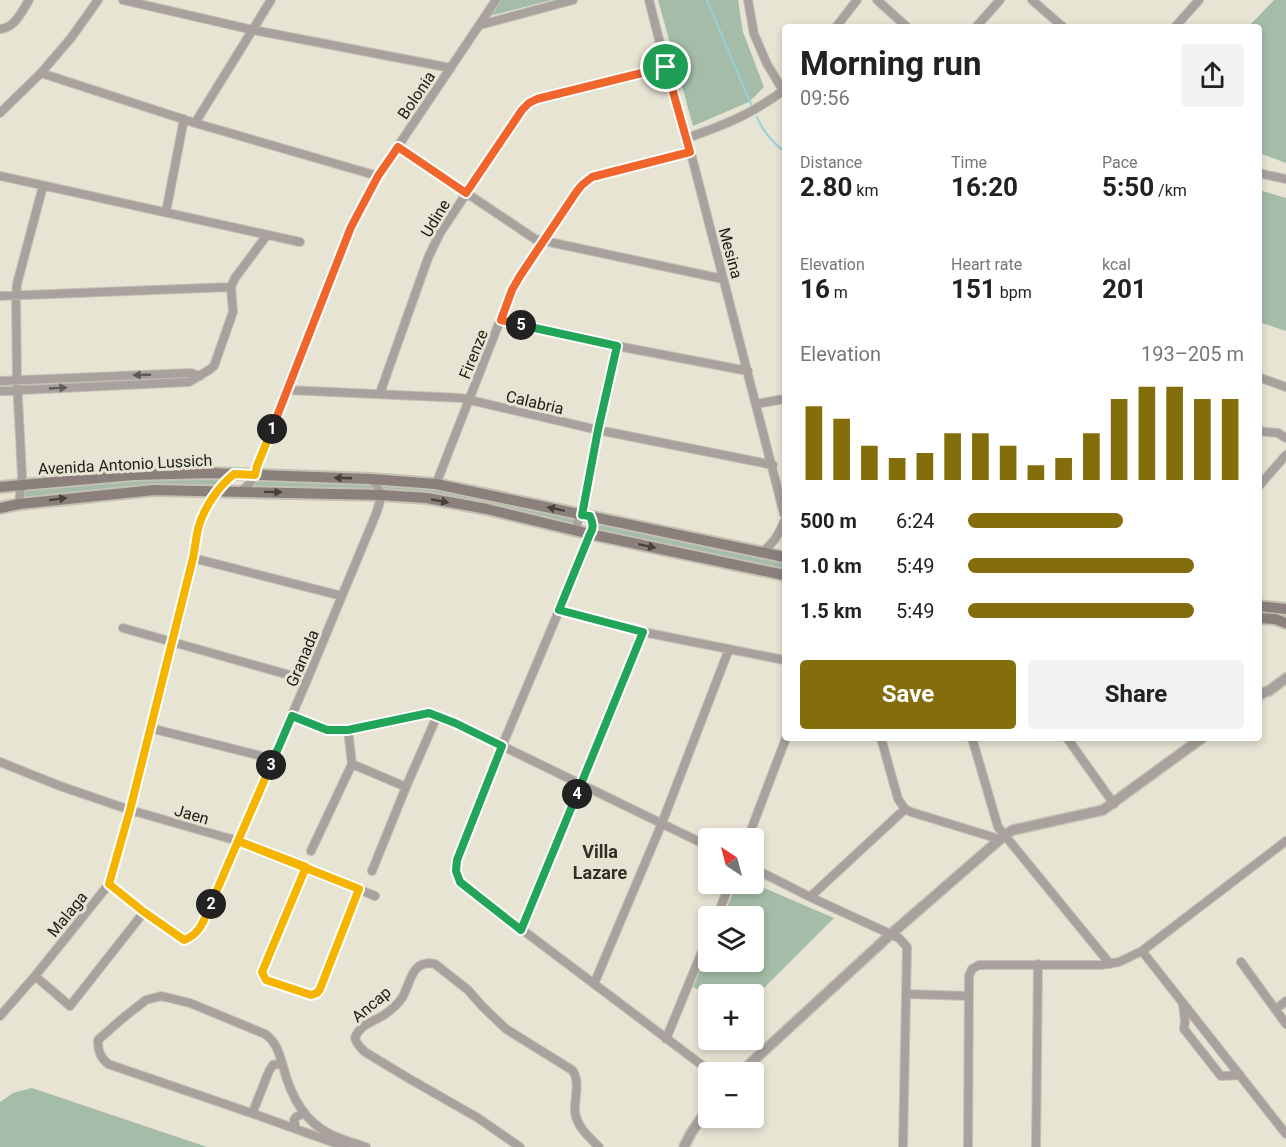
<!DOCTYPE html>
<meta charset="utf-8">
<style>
:root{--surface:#fff;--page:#f2f2f2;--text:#222;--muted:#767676;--accent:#846d0b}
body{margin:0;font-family:Roboto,sans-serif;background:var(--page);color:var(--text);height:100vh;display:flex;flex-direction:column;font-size:22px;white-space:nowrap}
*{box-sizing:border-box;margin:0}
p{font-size:20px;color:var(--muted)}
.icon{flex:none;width:33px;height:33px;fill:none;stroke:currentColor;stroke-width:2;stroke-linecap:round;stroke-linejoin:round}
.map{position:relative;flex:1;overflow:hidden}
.side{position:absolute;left:782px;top:24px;width:480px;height:717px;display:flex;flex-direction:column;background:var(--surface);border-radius:6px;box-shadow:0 3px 9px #0003}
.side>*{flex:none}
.needle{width:39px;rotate:324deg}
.buttons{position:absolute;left:698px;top:828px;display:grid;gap:12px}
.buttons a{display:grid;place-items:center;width:66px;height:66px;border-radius:6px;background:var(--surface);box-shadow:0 3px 9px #0003;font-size:30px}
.pin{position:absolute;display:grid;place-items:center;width:51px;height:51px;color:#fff;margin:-26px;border:3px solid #fff;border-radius:50%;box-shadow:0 2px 6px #0007}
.km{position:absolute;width:30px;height:30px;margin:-15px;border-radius:50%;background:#222;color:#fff;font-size:16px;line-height:30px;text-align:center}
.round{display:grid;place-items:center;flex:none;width:63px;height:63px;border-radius:6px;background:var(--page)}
.summary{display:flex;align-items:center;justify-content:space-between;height:102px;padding:0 18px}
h1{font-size:33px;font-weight:700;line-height:45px}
.metrics{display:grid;grid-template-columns:repeat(3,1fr);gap:9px;height:102px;padding:6px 18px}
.metrics div{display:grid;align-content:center}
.metrics b{font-size:26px;font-weight:700}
.metrics small{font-size:16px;font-weight:400}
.metrics p{font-size:16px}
.chart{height:168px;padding:12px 18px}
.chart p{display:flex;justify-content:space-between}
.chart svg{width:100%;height:108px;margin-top:6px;stroke:var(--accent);stroke-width:6}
.cta{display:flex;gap:12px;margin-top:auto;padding:12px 18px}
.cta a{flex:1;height:69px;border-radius:6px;background:var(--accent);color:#fff;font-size:24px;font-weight:700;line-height:69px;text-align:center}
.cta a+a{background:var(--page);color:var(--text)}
ul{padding:0 18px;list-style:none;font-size:20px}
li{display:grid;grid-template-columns:96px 72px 1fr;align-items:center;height:45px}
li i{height:15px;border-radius:8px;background:var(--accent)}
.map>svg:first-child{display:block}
.green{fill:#a4bca8}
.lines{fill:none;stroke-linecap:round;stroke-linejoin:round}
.stream{stroke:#92d2d7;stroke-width:2}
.minor-casing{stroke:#c4c1b3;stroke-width:10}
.tertiary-casing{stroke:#c4c1b3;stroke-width:12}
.secondary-casing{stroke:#c4c1b3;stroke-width:14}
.minor{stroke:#a8a19e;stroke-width:8}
.tertiary{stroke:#a8a19e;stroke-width:9}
.secondary{stroke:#8b807c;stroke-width:10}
.oneway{fill:#5e5a55}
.oneway2{fill:#46423c}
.split-1-casing{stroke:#fff;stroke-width:12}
.split-2-casing{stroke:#fff;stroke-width:12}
.split-3-casing{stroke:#fff;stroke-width:12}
.split-4-casing{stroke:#fff;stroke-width:12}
.split-5-casing{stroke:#fff;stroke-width:12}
.split-6-casing{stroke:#fff;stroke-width:12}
.split-1{stroke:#f0652b;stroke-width:8}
.split-2{stroke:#f5b400;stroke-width:8}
.split-3{stroke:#f5b400;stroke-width:8}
.split-4{stroke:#22a559;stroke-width:8}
.split-5{stroke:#22a559;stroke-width:8}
.split-6{stroke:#f0652b;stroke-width:8}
.labels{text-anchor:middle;stroke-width:6;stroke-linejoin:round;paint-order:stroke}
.street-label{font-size:16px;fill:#21201a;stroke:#e8e4d4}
.neighbourhood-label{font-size:18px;font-weight:bold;fill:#333023;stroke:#e8e4d4}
</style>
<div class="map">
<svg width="1286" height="1147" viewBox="0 0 1286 1147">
<rect width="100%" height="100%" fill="#e8e4d4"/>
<path class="green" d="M501,0h51l-62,16z
M658,0h80l5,32 21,55 -15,15 -56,24z
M1274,0h12v163l-27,-10 -1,-126h-10z
M1259,190l27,8v133l-27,-9z
M154,479h68l-8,8 -60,-1 -85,7 -43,5 -3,-5 4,-5z
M259,480l109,3 9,8 -126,-4z
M380,484l57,5 139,28 -2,9 -186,-34z
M596,521l188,40v9l-188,-38 1,-6z
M753,883l81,35 -81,81v-5h-45v2l-15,-9 15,-35v10h45v-46h-30l14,-32z
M32,1088l175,59h-207v-45l13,-9z"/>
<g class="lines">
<path class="stream" d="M707,0l44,104
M757,117c6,15 15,25 27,34"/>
<defs>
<path id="minor" d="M123,0l130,30 198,38
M649,0l17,67 21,71 97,376
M748,0l6,34 13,30 17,28
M877,0l30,27
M1032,0l31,27
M480,25l93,-25
M836,27l21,-27
M976,27l24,-27
M1175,27l24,-27
M0,29c15,-1 22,-18 29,-29
M41,73l154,50 183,53
M0,113l41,-40 30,-35 27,-38
M195,123l76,-123
M687,138c38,-13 65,-24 97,-48
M398,147l137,92 188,40
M1258,173l28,6
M0,176l300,66
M166,212l18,-93
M0,296l231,-9
M501,320l116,26 131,25
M1258,377l28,10
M0,381l191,-8 9,3
M288,390l173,8 137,32 175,35
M0,391l189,-9 20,-12 5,-4 19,-54 -2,-25 4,-9 32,-43
M380,393l48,-135 12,-25 82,-123 7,-7 8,-4 129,-32
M756,404l28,-5
M1258,431l20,2 8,5
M436,484l76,-194 8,-14 57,-85 5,-6 10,-8 98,-25
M1258,487l28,-32
M239,492c12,-7 15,-14 18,-26l31,-76 63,-163 27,-51 118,-176
M19,504l3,-29 -5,-95 -1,-84 1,-12 26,-98
M590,516l3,8v6l-91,216 -45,114 -1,11 4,11 11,9 240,181
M578,531c-2,-7 -1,-11 4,-16l16,-85 19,-84
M761,553c11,-8 18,-18 23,-31
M193,558l149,38
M559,610l84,22 141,28
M123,628l184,52
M292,716l35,14h21l81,-17 26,10 253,123
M150,728l123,31
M881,738l17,61 7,10 6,3 88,27
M972,738l26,89 112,137
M1067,738l47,66
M0,762l60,24 70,24 108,31 137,55
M352,764l54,23
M748,838l38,-100
M311,851l41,-87 -4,-34
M306,867l-43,102 -1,3 4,8 45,15 6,-2 3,-4 39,-100
M753,868l57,29 89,41 8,9 -4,200
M372,871l34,-84 31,-71
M109,884l35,28 40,28 9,-3 6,-6 108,-251 69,-166c6,-20 9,-19 -5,-35
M810,897l95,-88
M717,916l13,-32
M521,929l122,-297
M1142,951l144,183
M1241,962l45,62
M35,976l35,30 74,-94
M594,984l68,-161 67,-174
M906,994l63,2
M1183,1004l2,17 -1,8 37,47 19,-1
M1276,1009l10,-8
M0,1016l35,-40 74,-92 21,-74 63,-252c2,-10 3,-20 5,-29 5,-20 20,-42 36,-55
M666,1039l42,-102
M254,1114l-146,-50c-8,-7 -10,-13 -10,-24l25,-22 23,-18 15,-4 29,7 75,31c11,8 14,18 18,32
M296,1129l-2,-9 2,-3 8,-4
M346,1147l-92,-33v-5l15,-38 4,-6 6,-1 4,2c7,28 20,55 47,68 12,6 24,9 36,13
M520,1147l-42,-29 -70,-40 -43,-26c-5,-5 -8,-7 -10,-14 5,-14 18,-16 29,-23 7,-5 14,-11 18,-17 9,-15 9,-39 33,-34l33,26 14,16 24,23 66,41c9,11 2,29 3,42 2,15 14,25 24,35
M968,1147l1,-171 3,-7 7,-4h122l18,-3 23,-11 144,-110
M1036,1147l2,-183"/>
<path id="tertiary" d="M1258,696l7,-4 4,-1 17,-13
M741,1072l150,-138 114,-99 8,-5 90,-20 99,-72
M684,1147l7,-14 17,-25"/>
<path id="secondary" d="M0,487l133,-12 77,-2 161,6 65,5 348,73
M0,508l19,-4 135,-14 228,5 45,3 60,11 103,25 194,41
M1258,606l28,3
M1258,618l17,1 11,4"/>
</defs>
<use href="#minor" class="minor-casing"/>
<use href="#tertiary" class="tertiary-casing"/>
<use href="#secondary" class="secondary-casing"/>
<use href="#minor" class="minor"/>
<use href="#tertiary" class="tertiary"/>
<use href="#secondary" class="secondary"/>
</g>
<defs><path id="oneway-solid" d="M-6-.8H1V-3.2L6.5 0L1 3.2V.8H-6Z" transform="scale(1.5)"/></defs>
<g class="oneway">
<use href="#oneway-solid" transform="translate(142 375) rotate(178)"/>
<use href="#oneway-solid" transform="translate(58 388) rotate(-3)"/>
</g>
<g class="oneway2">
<use href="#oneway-solid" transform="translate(343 478) rotate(-178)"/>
<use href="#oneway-solid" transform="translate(273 492) rotate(1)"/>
<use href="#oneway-solid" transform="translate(58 499) rotate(-7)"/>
<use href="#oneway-solid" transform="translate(440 501) rotate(10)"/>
<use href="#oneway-solid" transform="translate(556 509) rotate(-168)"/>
<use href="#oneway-solid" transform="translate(647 546) rotate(12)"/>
</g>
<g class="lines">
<defs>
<path id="split-1" d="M272,429l79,-202 27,-51 20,-29 68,46 56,-83 7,-7 8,-4 129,-32"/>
<path id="split-2" d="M211,904c-7,15 -10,30 -27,36l-40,-28 -35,-28 21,-74 63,-252c2,-10 3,-20 5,-29 5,-20 20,-42 36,-55l21,1 2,-9 15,-37"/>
<path id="split-3" d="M211,904l27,-63 68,26 -44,105 4,8 45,15 6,-2 3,-4 39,-100 -121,-48 33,-76"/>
<path id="split-4" d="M271,765l21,-49 35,14h21l81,-17 26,10 47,23 -45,114 -1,11 4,11 61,48 56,-136"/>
<path id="split-5" d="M521,325l96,21 -19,84 -16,85 8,1c3,7 4,12 0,18l-31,76 84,22 -66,162"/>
<path id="split-6" d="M521,325l-20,-5 11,-30 8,-14 57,-85 5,-6 10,-8 98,-25 -24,-85"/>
</defs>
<use href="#split-1" class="split-1-casing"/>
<use href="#split-2" class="split-2-casing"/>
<use href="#split-3" class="split-3-casing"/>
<use href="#split-4" class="split-4-casing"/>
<use href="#split-5" class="split-5-casing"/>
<use href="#split-6" class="split-6-casing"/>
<use href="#split-1" class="split-1"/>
<use href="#split-2" class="split-2"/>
<use href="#split-3" class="split-3"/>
<use href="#split-4" class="split-4"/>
<use href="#split-5" class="split-5"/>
<use href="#split-6" class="split-6"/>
</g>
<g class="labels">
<g class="street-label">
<text transform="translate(416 95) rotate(-56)" y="6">Bolonia</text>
<text transform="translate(435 218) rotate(-59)" y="6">Udine</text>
<text transform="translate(731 253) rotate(75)" y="6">Mesina</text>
<text transform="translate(473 354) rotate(-68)" y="6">Firenze</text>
<text transform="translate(535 402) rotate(13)" y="6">Calabria</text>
<text transform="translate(125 464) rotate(-3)" y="6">Avenida Antonio Lussich</text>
<text transform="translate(302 658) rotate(-67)" y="6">Granada</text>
<text transform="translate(192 814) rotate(16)" y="6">Jaen</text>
<text transform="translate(67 914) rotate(-51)" y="6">Malaga</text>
<text transform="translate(371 1004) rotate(-40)" y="6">Ancap</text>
</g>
<g class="neighbourhood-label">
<text x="600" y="858">Villa<tspan x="600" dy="21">Lazare</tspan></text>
</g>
</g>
</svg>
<div class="buttons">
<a><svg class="needle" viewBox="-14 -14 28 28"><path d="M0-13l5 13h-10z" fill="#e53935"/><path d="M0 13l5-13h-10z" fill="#767676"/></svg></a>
<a><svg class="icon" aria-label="layers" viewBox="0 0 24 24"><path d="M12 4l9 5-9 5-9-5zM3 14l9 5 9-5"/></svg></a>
<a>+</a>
<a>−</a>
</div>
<div class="pin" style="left:666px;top:67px;background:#1e9e55"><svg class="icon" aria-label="arrive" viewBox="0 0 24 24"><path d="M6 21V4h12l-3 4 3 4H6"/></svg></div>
<b class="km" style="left:272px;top:429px">1</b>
<b class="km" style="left:211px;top:904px">2</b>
<b class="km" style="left:271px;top:765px">3</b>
<b class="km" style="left:577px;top:794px">4</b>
<b class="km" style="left:521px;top:325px">5</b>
<section class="side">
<div class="summary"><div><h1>Morning run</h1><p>09:56</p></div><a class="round"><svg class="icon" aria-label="share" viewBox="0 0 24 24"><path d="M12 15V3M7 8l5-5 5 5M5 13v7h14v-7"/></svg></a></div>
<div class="metrics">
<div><p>Distance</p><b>2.80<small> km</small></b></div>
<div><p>Time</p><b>16:20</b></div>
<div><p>Pace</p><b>5:50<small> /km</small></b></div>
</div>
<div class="metrics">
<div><p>Elevation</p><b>16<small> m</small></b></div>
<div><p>Heart rate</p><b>151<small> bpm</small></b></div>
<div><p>kcal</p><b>201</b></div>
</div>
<div class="chart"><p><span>Elevation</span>193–205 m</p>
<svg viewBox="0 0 160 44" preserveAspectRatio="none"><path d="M5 44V14M15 44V19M25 44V30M35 44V35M45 44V33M55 44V25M65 44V25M75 44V30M85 44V38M95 44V35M105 44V25M115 44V11M125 44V6M135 44V6M145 44V11M155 44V11"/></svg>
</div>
<ul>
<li><b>500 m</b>6:24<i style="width:56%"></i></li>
<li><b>1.0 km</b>5:49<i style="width:82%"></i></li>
<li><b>1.5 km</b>5:49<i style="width:82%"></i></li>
</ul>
<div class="cta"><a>Save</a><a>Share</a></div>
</section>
</div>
